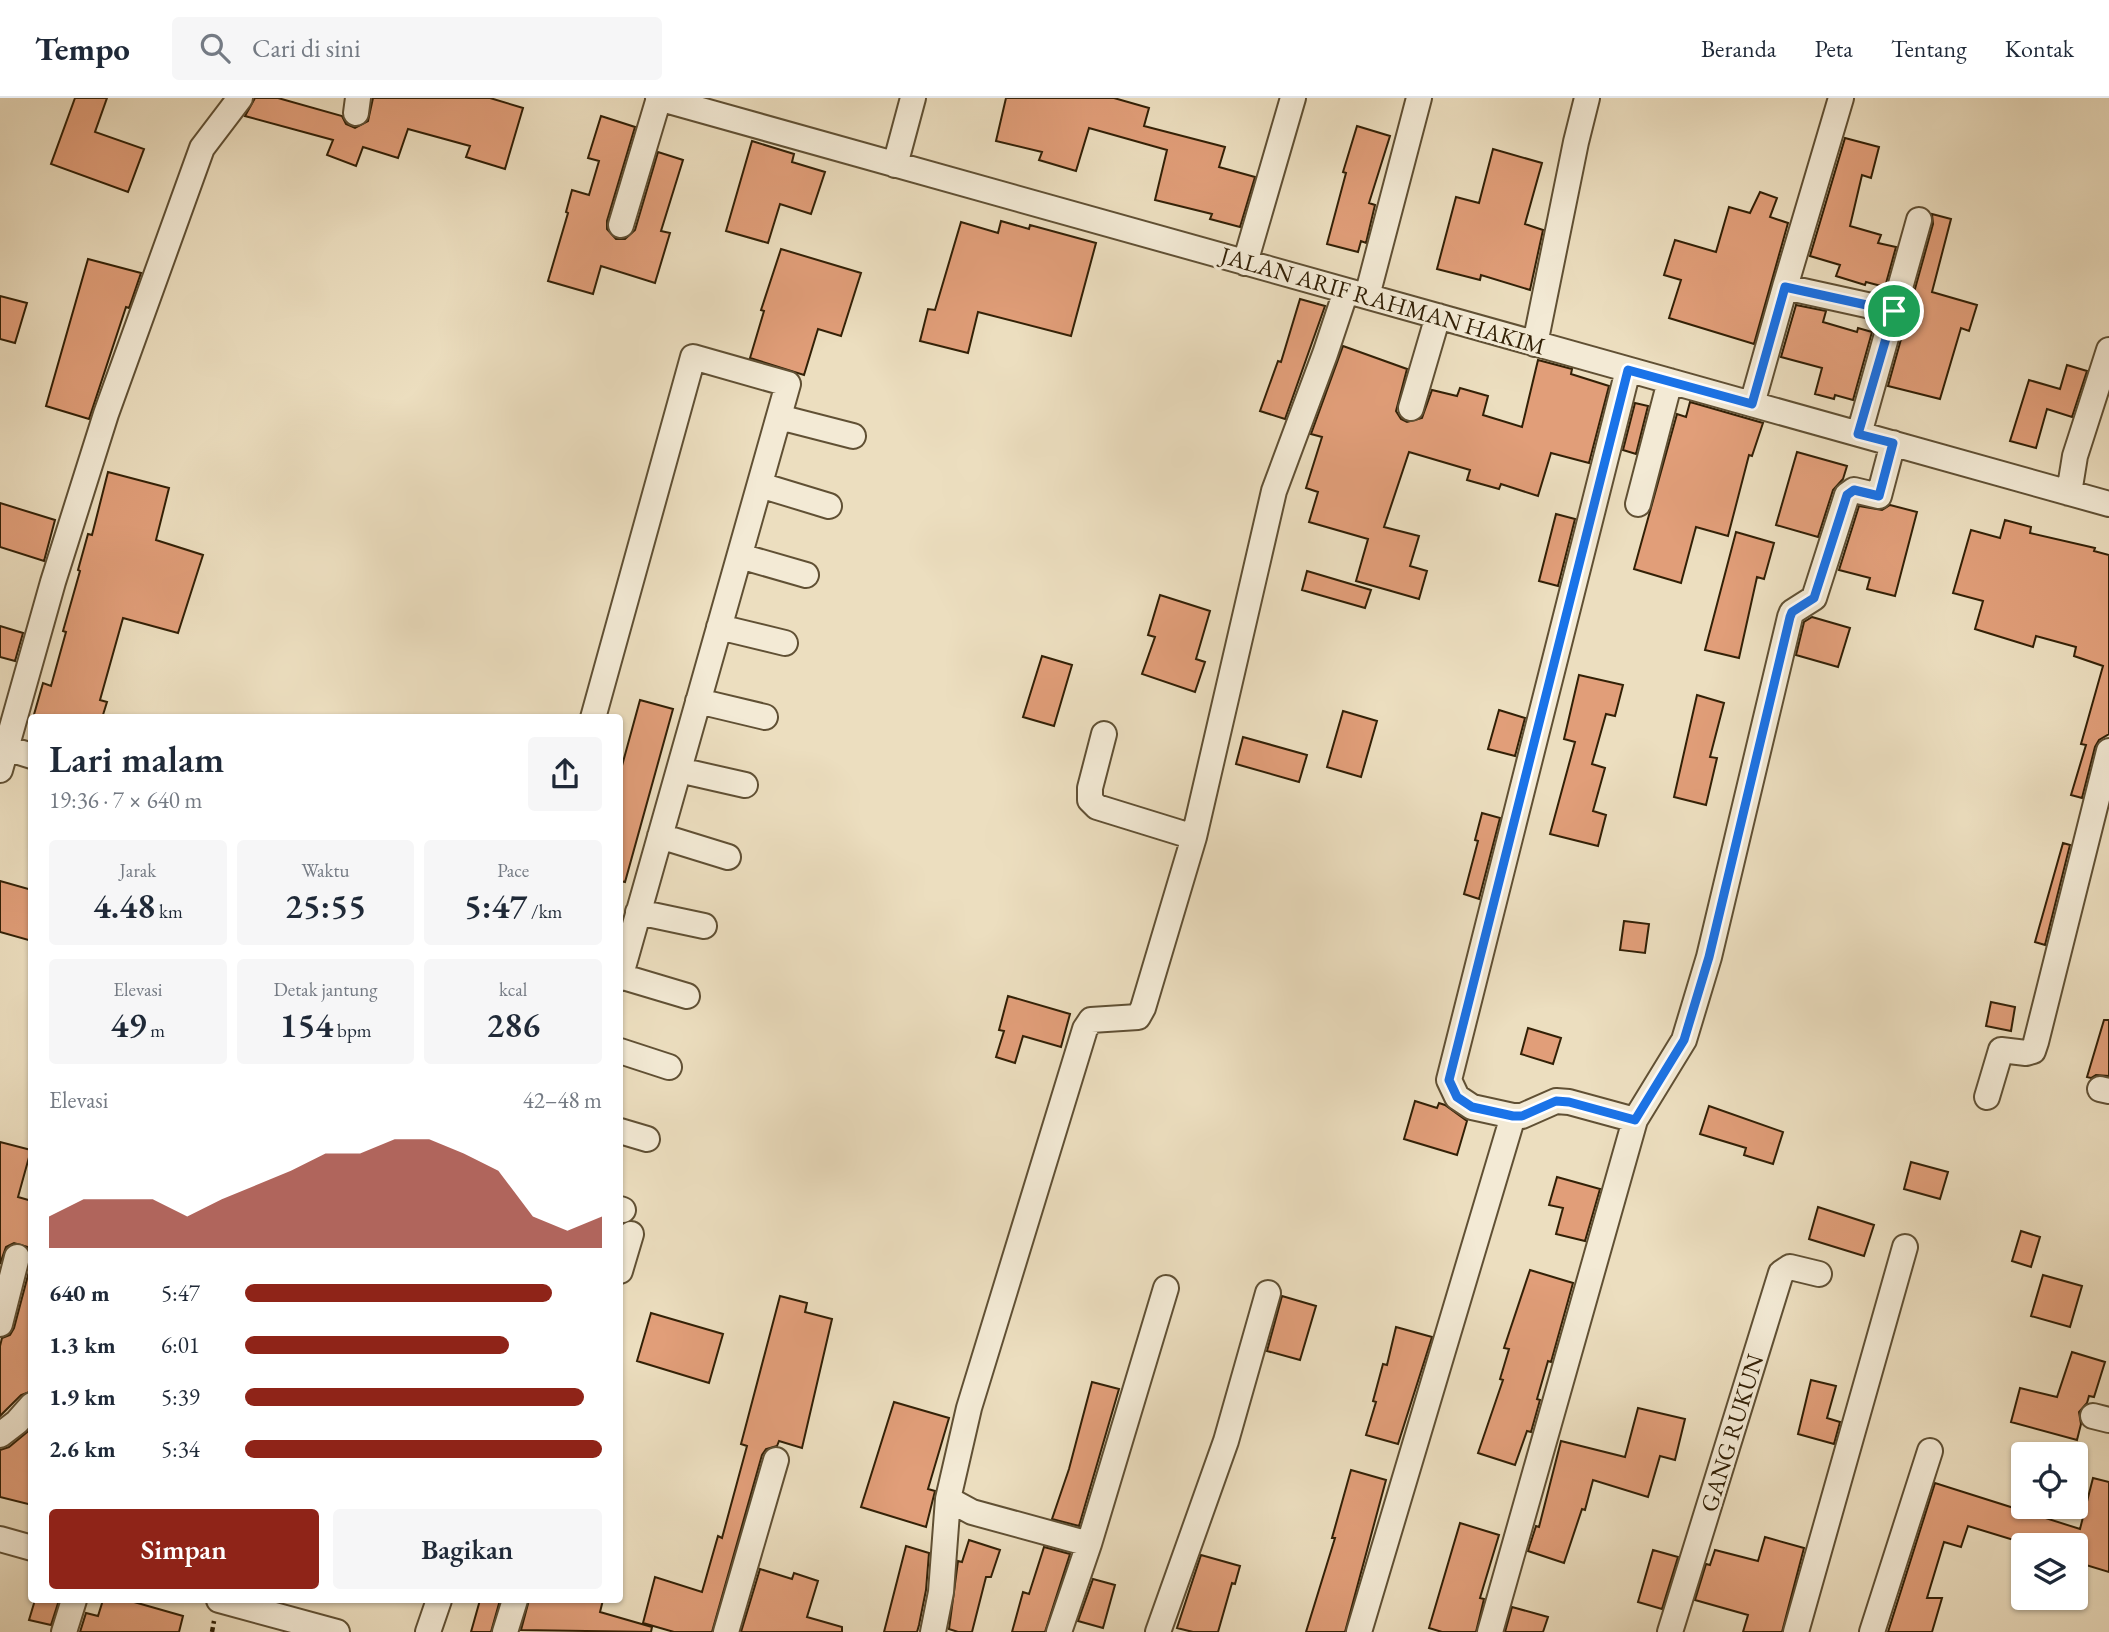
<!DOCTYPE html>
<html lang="id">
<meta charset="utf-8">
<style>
:root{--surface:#fff;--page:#f6f6f7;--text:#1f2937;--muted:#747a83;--line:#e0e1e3;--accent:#8f2418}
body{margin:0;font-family:"EB Garamond",serif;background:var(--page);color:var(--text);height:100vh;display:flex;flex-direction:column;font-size:26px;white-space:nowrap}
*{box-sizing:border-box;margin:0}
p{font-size:23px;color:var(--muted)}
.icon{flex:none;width:38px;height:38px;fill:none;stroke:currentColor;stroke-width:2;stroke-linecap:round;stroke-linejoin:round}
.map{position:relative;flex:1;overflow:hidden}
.side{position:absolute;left:28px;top:616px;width:595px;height:889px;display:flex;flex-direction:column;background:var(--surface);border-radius:7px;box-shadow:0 2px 5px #0004}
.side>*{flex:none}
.buttons{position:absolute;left:2011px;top:1344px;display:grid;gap:14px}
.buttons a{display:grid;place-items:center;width:77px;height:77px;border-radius:7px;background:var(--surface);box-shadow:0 2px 5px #0004;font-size:35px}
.pin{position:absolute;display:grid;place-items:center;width:60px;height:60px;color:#fff;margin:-30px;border:4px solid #fff;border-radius:50%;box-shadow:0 2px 7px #0007}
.round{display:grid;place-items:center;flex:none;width:74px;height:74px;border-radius:7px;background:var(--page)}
.overview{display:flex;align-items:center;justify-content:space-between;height:119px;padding:0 21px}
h1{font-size:38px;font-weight:600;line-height:52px}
.figures{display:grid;grid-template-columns:repeat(3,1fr);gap:10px;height:119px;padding:7px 21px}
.figures div{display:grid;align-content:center;border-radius:7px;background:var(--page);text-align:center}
.figures b{font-size:35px;font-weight:600}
.figures small{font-size:19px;font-weight:400}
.figures p{font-size:19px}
.chart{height:196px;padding:14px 21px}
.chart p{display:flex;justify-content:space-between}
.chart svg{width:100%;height:126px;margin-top:7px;fill:var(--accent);opacity:.7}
.button{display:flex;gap:14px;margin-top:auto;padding:14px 21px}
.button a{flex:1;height:80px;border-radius:7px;background:var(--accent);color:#fff;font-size:28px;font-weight:600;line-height:80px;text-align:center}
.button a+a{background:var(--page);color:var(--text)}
ul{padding:0 21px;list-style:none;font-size:23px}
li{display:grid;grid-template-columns:112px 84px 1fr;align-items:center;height:52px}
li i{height:18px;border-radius:9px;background:var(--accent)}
header{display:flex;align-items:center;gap:42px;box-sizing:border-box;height:98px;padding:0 35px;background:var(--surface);border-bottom:2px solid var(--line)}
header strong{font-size:33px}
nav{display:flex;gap:38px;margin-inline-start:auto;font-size:24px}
.search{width:490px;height:63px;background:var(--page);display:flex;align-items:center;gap:18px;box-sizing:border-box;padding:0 24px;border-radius:7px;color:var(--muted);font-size:26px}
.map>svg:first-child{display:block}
.building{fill:#e19e79;stroke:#322006;stroke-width:2}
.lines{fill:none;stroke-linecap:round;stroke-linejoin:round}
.minor-casing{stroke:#605034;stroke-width:28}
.path{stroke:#322006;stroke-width:4.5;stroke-dasharray:5 3.5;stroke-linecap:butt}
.minor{stroke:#f3ead5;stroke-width:24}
.route-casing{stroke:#fff;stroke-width:14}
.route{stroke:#1a73e8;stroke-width:9}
.labels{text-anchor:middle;stroke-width:6;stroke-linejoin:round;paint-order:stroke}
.street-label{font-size:24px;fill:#322006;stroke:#f3ead5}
</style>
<header>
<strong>Tempo</strong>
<div class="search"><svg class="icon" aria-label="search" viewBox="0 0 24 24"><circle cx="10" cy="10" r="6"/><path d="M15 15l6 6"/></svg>Cari di sini</div>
<nav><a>Beranda</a><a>Peta</a><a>Tentang</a><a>Kontak</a></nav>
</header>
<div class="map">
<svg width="2109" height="1534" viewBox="0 0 2109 1534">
<rect width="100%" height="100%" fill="#ecdebf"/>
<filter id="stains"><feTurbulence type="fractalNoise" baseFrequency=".00286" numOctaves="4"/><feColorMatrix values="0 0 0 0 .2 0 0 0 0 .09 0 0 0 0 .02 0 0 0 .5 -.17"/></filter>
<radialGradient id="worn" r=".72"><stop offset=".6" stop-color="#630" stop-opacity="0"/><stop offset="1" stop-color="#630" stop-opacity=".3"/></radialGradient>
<path class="building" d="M75,0h32l-12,34 49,17 -16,43 -77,-28z
M255,0h23l64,18 4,8 9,4 13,-7 5,-23h117l33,10 -18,61 -39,-12 4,-11 -62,-17 -10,29 -35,-11 -7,19 -29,-11 6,-15 -88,-24z
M1006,0h108l35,10 -5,18 81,21 -6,20 36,10 -15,50 -30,-8 2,-5 -57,-14 12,-50 -78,-22 -13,43 -37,-11 3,-8 -46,-11z
M601,18l34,11 -28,94v8l9,10h9l10,-9 23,-78 25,8 -22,71 9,2 -15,50 -54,-17 -8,28 -45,-13 20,-68 -2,-1 6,-22 17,5 10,-34 -11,-3z
M1357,28l33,10 -21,67 6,2 -9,38 -5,-2 -3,11 -31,-8 19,-71 -3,-1z
M1845,40l34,9 -8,31 -9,-3 -12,51 31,9 -3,8 18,4 -11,40 -19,-5 -1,3 -29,-9 4,-11 -30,-9z
M752,43l42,13 -2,8 33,10 -14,42 -31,-10 -12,39 -42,-12z
M1493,51l49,14 -17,61 18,6 -13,60 -49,-15 -1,5 -43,-11 19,-72 23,6z
M1760,94l17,6 -7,19 18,6 -34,121 -85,-26 12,-38 -17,-5 11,-35 41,12 13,-45 21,6z
M1932,116l19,5 -19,73 45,13 -8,26 -8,-3 -21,71 -52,-13 45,-162z
M1001,123l28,8 1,-4 66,18 -25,93 -93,-24 -10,41 -48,-12 8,-32 7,1 26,-88 37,11z
M781,151l80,24 -20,63 -23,-7 -14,46 -54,-17 14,-47 -3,-1z
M88,161l53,14 -12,35 -3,-1 -37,112 -43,-13z
M0,198l27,7 -12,40 -15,-4z
M1300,201l25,7 -40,113 -25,-8 18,-50 3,1z
M1796,207l30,6 -3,11 34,10 1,-4 14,4 -19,68 -18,-5 -1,4 -19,-5 7,-26 -41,-11z
M1343,248l64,23 -11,42 5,8 6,3 15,-4 10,-28 25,6 3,-8 28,8 -5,19 39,12 16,-67 34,9 -1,5 38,12 -20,77 -38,-10 -13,43 -37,-12 -2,5 -32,-9 3,-10 -61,-18 -25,75 35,9 -9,30 17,5 -8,28 -63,-18 12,-42 -59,-17 9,-30 -12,-4 16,-51 -11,-3z
M2067,267l20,6 -15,46 -25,-8 -11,39 -26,-7 19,-61 31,9z
M1690,304l73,21 -11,33 -3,-1 -21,81 -32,-9 -15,56 -47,-14 43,-155 9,3z
M1635,305l13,3 -12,48 -13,-4z
M1797,354l50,14 -4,13 -10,11 -15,47 -42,-12z
M108,374l61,16 -13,52 47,15 -25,78 -55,-15 -23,82 7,2 -5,16h-69l10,-35 8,3 15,-54 -3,-1 17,-60 -2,-1 10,-36 4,1z
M0,405l55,17 -11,41 -44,-14z
M1890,407l27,7 -22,84 -28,-7 3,-11 -31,-8 20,-64 23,4z
M1556,416l19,5 -17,67 -19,-5z
M2005,422l26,7 -1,6 65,15 -1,3 15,4v179l-10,6 -4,7 -13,51 -11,-3 15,-50 -5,-1 22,-78 -29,-10 2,-9 -40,-11 -3,11 -58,-18 8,-28 -30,-8 18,-63 29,8z
M1736,434l38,11 -10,36 -7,-2 -18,81 -34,-8z
M1307,473l64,19 -6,18 -63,-18z
M1160,497l50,16 -14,48 9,3 -10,30 -53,-18 13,-37 -7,-2z
M1812,519l38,11 -12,39 -42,-12 8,-33z
M0,528l23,7 -8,28 -15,-4z
M1042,558l30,9 -18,61 -31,-9z
M1579,577l44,10 -8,31 -9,-2 -14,50 13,4 -12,43 13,4 -8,31 -48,-12 25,-92 -11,-3z
M1697,597l27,8 -14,54 7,1 -11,47 -32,-8z
M640,602l33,9 -48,173 -5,-1v-108z
M1499,612l26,8 -10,38 -27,-7z
M1343,613l34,10 -16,56 -34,-10z
M1243,639l64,18 -8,27 -63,-18z
M1482,715l18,5 -21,81 -15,-5 14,-53 -3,-1z
M2063,745l7,2 -25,100 -10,-3z
M0,783l32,9v51l-32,-9z
M1624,823l25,3 -4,29 -25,-3z
M1008,898l62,18 -9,33 -38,-11 -8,27 -19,-6 8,-26 -5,-1z
M1991,904l24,5 -4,24 -25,-5z
M2104,922h5v56l-13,-1 -5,3 -4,-1z
M1528,930l33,10 -8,26 -32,-10z
M1415,1003l22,7 2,-5 6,2 22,16 -10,34 -53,-16z
M1709,1008l74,26 -10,32 -29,-9 2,-7 -46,-14z
M0,1044l31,8 -13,47 14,4v59l-4,-13 -14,-4 -8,4 -6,17z
M1911,1064l37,10 -8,27 -36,-10z
M1557,1079l43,12 -15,52 -29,-7 7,-26 -14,-3z
M1818,1109l56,18 -10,31 -55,-17z
M2021,1133l19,6 -9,30 -19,-6z
M32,1162v131l-11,4 -21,21v-70l2,-8 8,-3 4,-7z
M1530,1172l43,13 -22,79 -3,-1 -11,38 3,1 -9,32 -4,-1 -12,34 -37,-12 25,-73 -3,-1 9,-30 -5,-1z
M2043,1177l39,11 -12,41 -39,-11z
M780,1198l27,7 -2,9 27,7 -30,129 -23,-7 -2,5 -11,3 -4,6 -50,177h-38l-31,-9 12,-46 47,15 16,-56 4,2 25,-92 -6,-2z
M1282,1198l34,10 -16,54 -33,-9z
M651,1215l72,21 -14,49 -72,-22z
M1396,1229l36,10 -34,107 -32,-9 10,-33 -3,-1 10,-37 4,1z
M2072,1254l33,10 -11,35 -5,-1 -2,7 -8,9 2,12 -4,16 -66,-18 9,-34 37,9z
M1811,1282l25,6 -9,32 13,4 -6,22 -36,-10z
M1092,1284l27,7 -40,137 -27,-7 17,-50z
M894,1304l55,16 -21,71 7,2 -9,36 -65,-20z
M1638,1310l47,11 -10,41 -15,-4 -12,41 -55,-17 -8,30 -3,-1 -18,54 -36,-12 8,-25 3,1 22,-86 64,16z
M32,1330v77l-32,-8v-47l9,-3z
M1351,1372l35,10 -27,100 -14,52h-39l29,-94h-3z
M2093,1380l16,4v90l-33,-10v-17h-46l-62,-19 -7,21 -17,-5 -17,56h15l-10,34h-44l47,-149 145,46z
M1460,1425l39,12 -19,63 4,1 -8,33h-34l-13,-4z
M1765,1439l39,11 -22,84h-39l5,-17 -53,-15 11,-36 4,1 5,-15 43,11z
M969,1442l31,10 -9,27h-5l-14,55h-14l-9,-3 9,-68 4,1z
M906,1448l23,7 -3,37 -7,35 -2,7h-33z
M1044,1449l26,7 -25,78h-33l11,-40 6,2z
M1653,1452l25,7 -16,52 -24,-7z
M1201,1457l39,11 -5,18 -3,-1 -14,49h-25l-16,-4z
M760,1471l32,10 2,-6 24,8 -11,36 35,10v5h-101z
M1093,1481l22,6 -12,43 -25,-7z
M35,1502h24l-8,25 -22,-5z
M103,1502h24l56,16 -4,16h-99l6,-19 12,3z
M480,1502h20l-9,32h-20z
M529,1502h74l-3,12 52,15 -1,5 -130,-2z
M1512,1509l36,10 -5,15h-38z"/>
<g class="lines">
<defs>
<path id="minor" d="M658,0l1451,406
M356,15l2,-15
M895,67l18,-67
M621,127l38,-127
M1245,165l48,-165
M1785,189l56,-189
M1367,198l52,-198
M1535,246l41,-202 11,-44
M1628,272l-179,710 8,17 15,10 41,9h9l34,-15 13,1 66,18
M1752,306l33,-117 109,24
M1411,310l27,-92
M779,319l74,19
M1859,336l60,-214
M760,387l69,21
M2069,395l6,-37 34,-106
M1638,406l32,-123
M740,458l66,19
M719,529l66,16
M698,603l67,16
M593,620l100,-361 95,27 -168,594
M1104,636l-14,54v12l7,7 97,30
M6,650l26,8
M0,672l53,-188 53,-168 96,-266 38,-50
M679,672l66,15
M660,738l68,21
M638,814l66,14
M620,878l67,20
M620,953l49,16
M2100,991l9,2
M1987,999l14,-47 25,3 7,-2 3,-9 73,-291
M620,1033l27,8
M620,1111l3,1
M620,1173l11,-37
M0,1226l17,-67
M2093,1318l16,4
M0,1337l17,-13 15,-17
M0,1441l32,9
M1089,1446l-117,-32 -24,-13 21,-91 116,-379 6,-9 47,-3 5,-9 51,-171 80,-346 51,-137 21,-63
M219,1502l118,32
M64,1534l10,-32
M428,1534l11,-32
M505,1534l10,-32
M726,1534l50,-172
M933,1534l8,-40 7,-93
M1059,1534l30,-88 77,-256
M1158,1534l68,-191 42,-148
M1359,1534l154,-516
M1490,1534l145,-512 49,-80 25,-83 81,-340 2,-5 22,-14 33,-103 7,-5 25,6 14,-53
M1670,1534l111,-359 9,-6 29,7
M1796,1534l109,-385
M1872,1534l58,-181"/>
</defs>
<use href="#minor" class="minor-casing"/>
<path class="path" d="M212,1534l2,-11"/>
<use href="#minor" class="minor"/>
</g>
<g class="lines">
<defs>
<path id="route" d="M1785,189l109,24 -36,123 35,9 -14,53 -25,-6 -7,5 -33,103 -22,14 -2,5 -81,340 -25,83 -49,80 -66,-18 -13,-1 -34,15h-9l-41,-9 -15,-10 -8,-17 179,-710 124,34z"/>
</defs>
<use href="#route" class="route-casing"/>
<use href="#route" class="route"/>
</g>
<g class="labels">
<g class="street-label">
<text transform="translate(1383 203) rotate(16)" y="8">JALAN ARIF RAHMAN HAKIM</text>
<text transform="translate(1732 1335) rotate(-73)" y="8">GANG RUKUN</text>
</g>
</g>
<rect width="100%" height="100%" filter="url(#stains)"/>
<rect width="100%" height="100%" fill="url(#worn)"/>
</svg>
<div class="buttons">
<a><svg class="icon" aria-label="locate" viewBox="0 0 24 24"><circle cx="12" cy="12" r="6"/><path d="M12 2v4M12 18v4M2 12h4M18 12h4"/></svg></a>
<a><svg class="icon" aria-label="layers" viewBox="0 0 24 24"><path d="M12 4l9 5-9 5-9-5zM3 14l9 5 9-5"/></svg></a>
</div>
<div class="pin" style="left:1894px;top:213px;background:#1e9e55"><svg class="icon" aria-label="arrive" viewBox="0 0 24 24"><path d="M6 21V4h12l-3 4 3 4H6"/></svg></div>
<section class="side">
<div class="overview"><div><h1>Lari malam</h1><p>19:36 · 7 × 640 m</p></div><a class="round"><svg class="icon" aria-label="share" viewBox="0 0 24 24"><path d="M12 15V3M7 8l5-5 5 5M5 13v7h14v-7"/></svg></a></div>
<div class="figures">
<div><p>Jarak</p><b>4.48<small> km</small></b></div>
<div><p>Waktu</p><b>25:55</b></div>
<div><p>Pace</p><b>5:47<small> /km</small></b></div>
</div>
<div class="figures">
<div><p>Elevasi</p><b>49<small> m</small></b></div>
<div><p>Detak jantung</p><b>154<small> bpm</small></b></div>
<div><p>kcal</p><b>286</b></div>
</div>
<div class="chart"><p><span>Elevasi</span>42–48 m</p>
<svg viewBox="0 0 160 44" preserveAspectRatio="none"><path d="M0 44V33L10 27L20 27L30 27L40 33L50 27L60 22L70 17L80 11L90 11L100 6L110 6L120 11L130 17L140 33L150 38L160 33V44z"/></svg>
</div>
<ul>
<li><b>640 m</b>5:47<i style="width:86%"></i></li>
<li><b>1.3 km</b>6:01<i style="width:74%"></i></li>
<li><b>1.9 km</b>5:39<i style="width:95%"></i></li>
<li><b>2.6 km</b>5:34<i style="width:100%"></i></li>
</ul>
<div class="button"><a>Simpan</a><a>Bagikan</a></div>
</section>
</div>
